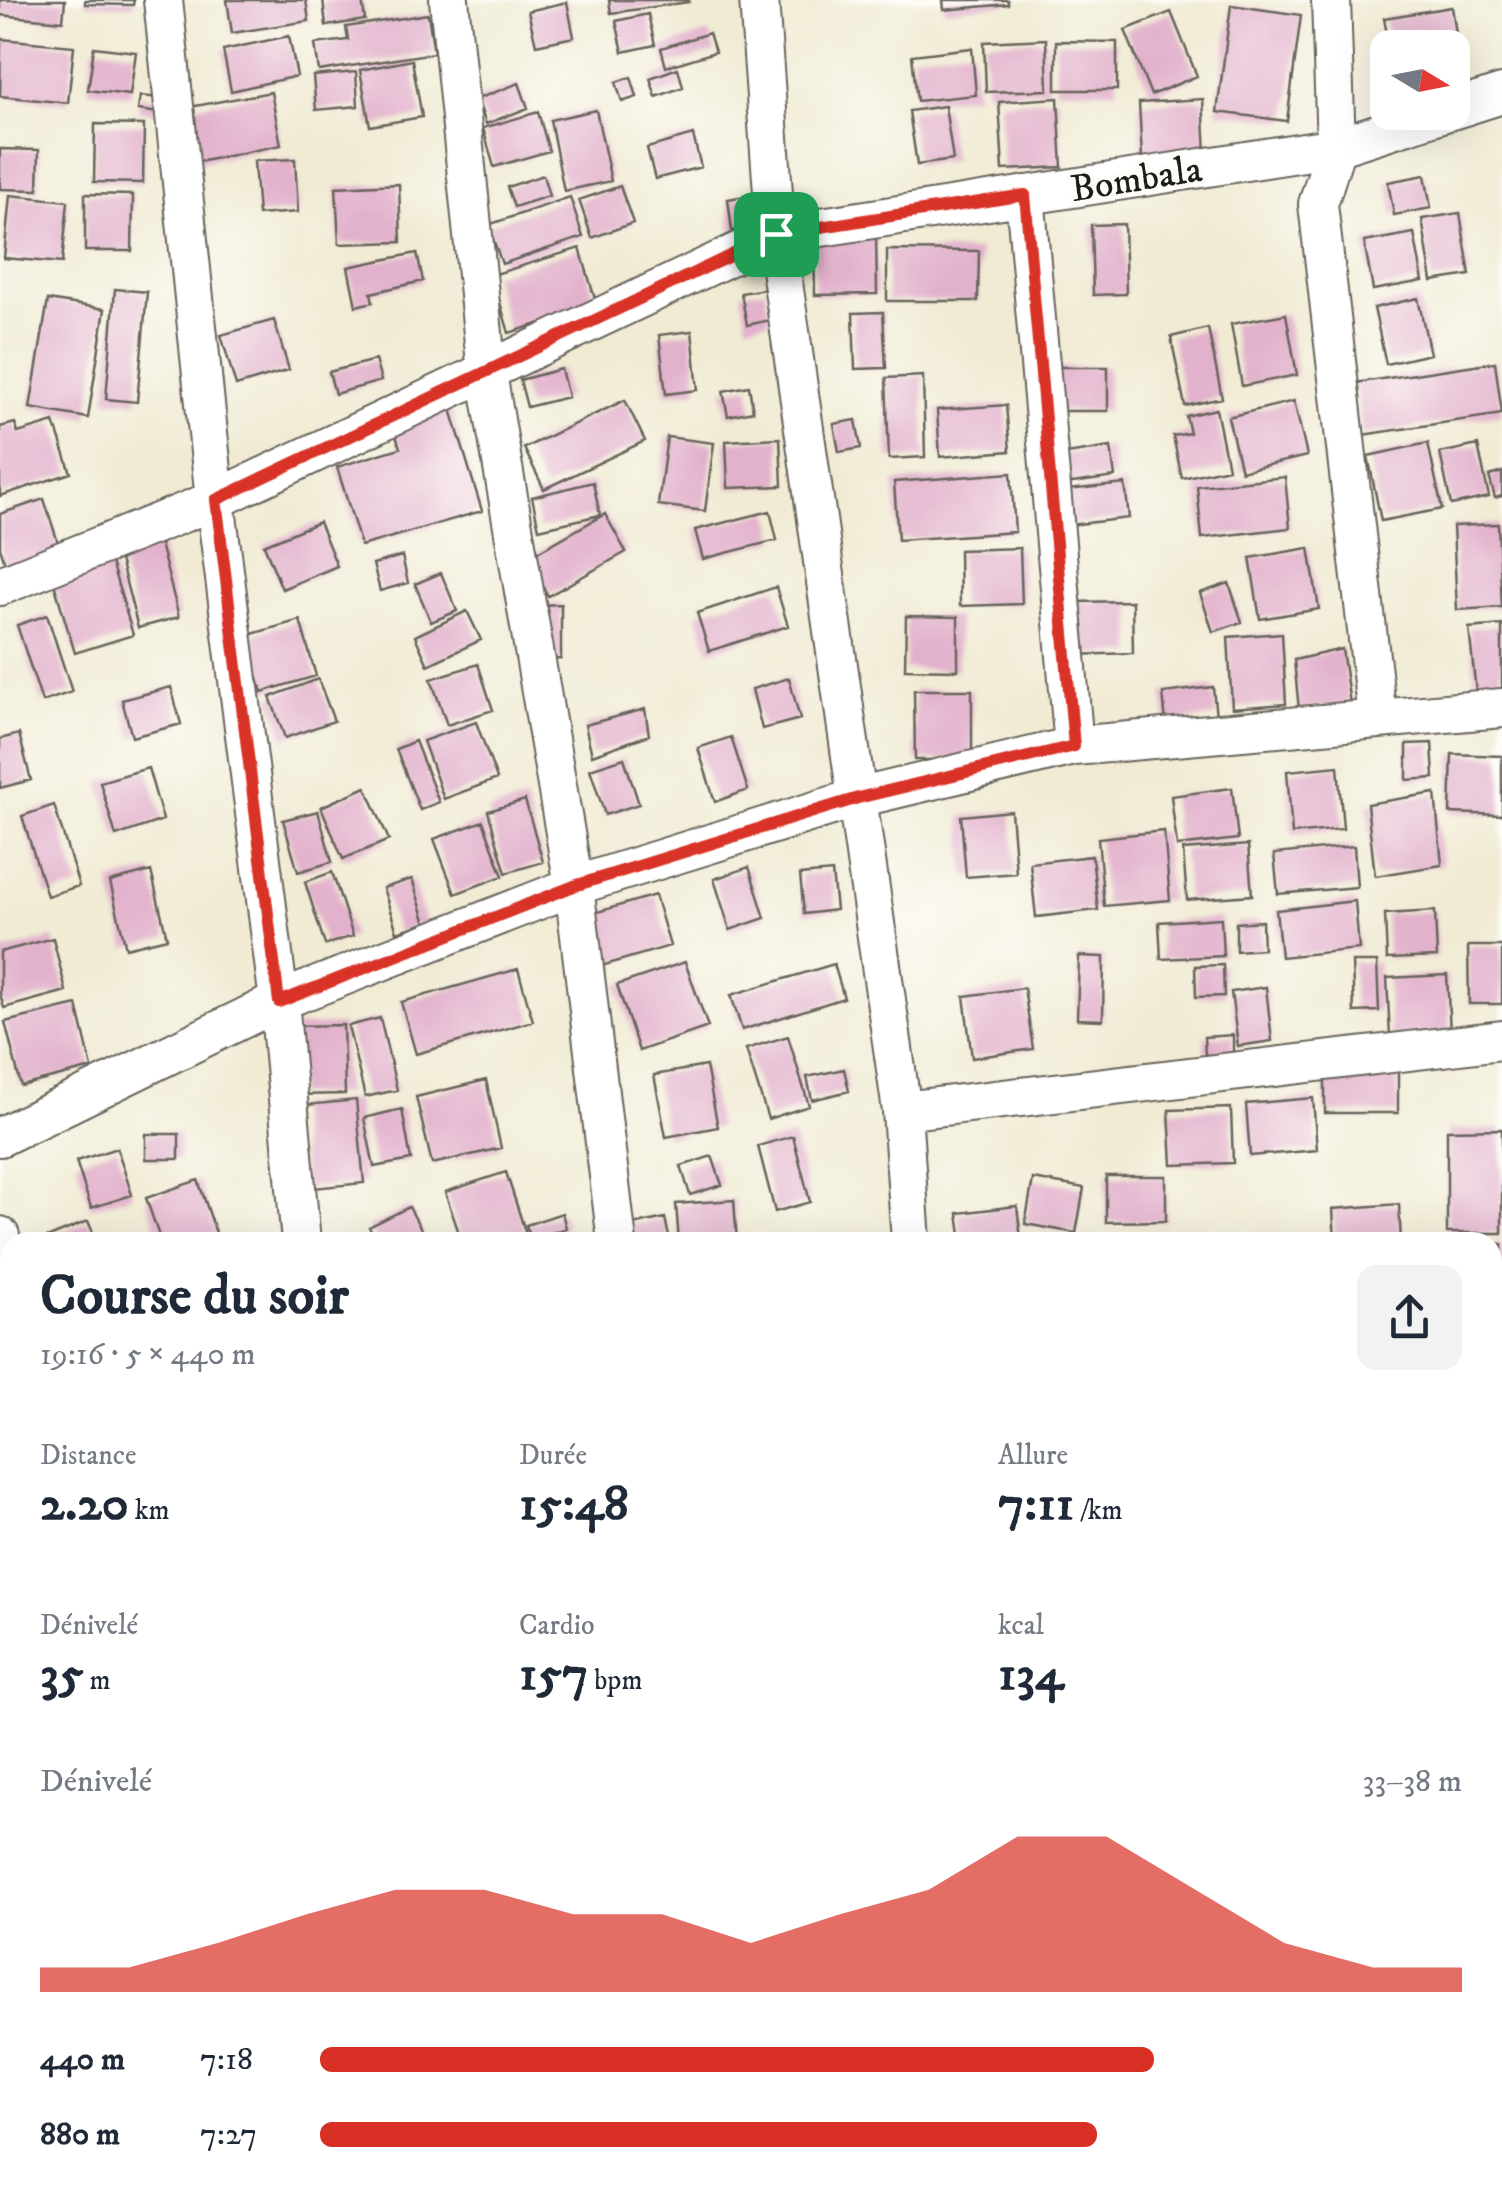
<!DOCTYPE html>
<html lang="fr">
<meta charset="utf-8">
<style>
:root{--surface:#fff;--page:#f2f2f3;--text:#1f2937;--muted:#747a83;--accent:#d93025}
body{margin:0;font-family:"IM FELL DW Pica",serif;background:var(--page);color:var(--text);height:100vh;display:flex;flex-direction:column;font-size:38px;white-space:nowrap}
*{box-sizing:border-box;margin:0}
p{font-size:32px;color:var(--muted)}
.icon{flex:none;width:55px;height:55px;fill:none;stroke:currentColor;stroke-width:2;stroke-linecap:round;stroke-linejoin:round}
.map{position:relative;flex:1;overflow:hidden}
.panel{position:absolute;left:0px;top:1232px;width:1502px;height:962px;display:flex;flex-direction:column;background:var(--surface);border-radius:30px 30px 0 0;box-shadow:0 10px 40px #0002}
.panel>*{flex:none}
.needle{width:65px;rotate:100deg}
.tools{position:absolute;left:1370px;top:30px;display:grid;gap:20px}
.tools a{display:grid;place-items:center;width:100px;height:100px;border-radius:20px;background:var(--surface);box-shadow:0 10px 40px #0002;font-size:50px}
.pin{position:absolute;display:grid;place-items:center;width:85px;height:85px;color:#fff;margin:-42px;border-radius:20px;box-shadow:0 5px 15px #0006}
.round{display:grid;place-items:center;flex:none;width:105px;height:105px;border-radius:20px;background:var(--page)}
.overview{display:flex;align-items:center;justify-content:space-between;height:170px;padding:0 40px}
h1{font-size:55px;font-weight:700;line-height:75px}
.metrics{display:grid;grid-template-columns:repeat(3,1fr);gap:15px;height:170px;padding:10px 40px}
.metrics div{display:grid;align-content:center}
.metrics b{font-size:50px;font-weight:700}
.metrics small{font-size:28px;font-weight:400}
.metrics p{font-size:28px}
.chart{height:280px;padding:20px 40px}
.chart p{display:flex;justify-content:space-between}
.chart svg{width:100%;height:180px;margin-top:10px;fill:var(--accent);opacity:.7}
ul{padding:0 40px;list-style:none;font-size:32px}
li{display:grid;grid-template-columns:160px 120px 1fr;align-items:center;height:75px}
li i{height:25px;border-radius:12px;background:var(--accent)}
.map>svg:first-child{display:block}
.building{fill:#e2b1cc}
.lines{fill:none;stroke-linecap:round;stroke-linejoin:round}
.street-casing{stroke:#67645c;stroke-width:42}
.street{stroke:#fff;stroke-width:38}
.route-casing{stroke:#fff;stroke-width:20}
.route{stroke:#d93025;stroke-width:12}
.labels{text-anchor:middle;stroke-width:9;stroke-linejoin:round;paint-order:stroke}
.street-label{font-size:38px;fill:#1c1c1c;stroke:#fdfcf7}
</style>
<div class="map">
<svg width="1502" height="2194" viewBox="0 0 1502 2194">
<rect width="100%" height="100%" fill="#fdfcf7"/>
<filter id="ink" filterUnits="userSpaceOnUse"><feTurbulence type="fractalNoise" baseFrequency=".01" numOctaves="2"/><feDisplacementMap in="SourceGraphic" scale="20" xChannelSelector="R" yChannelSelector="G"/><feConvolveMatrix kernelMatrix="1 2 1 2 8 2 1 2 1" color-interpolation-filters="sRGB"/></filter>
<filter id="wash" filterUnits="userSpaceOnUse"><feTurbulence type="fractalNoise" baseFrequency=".0048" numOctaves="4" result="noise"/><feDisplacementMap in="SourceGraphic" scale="40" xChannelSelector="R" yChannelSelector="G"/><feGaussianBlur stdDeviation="2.25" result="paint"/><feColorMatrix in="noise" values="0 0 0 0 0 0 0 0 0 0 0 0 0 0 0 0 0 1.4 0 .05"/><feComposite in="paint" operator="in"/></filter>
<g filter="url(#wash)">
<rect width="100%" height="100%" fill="#f1ebd4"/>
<g id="blocks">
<path class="building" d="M0,0h65l-2,21 -63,-6z
M85,0h49l-1,5 -48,-1z
M227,0h79l3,21 -77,12z
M323,0h39l3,20 -39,6z
M609,0h80v2l-78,11z
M943,0h65v4l-64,6z
M567,2l7,35 -38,8 -8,-34z
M1231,5l70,10 -14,106 -70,-9z
M1452,7l4,27 -67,12 -5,-28z
M1171,12l26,64 -46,19 -26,-65z
M428,14l6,39 -115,18 -4,-27 33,-4 -2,-13z
M648,14l7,31 -32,7 -7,-31z
M709,33l6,19 -49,15 -5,-19z
M289,36l8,40 -66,15 -8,-41z
M1,39l73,7 -6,57 -68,-7z
M1046,39l2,51 -62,2 -2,-50z
M1056,41l61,1v48h-61z
M94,47l42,5 -6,43 -42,-5z
M972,48l4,47 -59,6 -5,-46z
M412,60l10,57 -52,9 -10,-56z
M678,68l5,19 -27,10 -6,-19z
M356,72l2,34 -42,4 -3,-34z
M631,77l6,20 -15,5 -6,-20z
M519,83l9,25 -42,16 -9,-25z
M271,92l10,53 -92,19 -10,-55z
M140,96l21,2 -2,15 -21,-3z
M1058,98l4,69 -59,3 -4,-68z
M1203,99l3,55 -64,4 -3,-55z
M945,106l8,54 -36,5 -8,-54z
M596,110l15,71 -47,10 -14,-71z
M538,112l11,39 -55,16 -11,-39z
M95,124l49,1 -1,58 -49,-1z
M693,135l8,32 -46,12 -8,-31z
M0,149l39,1 -1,40 -38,-1z
M295,159l3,53 -40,3 -4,-54z
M543,175l6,21 -35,11 -7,-20z
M1425,175l6,33 -37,7 -6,-33z
M399,184l2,58 -62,2 -3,-57z
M620,186l13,37 -41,15 -13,-38z
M85,194l48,1 -1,56h-47z
M756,194l5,33 -29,4 -4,-32z
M10,195l58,6 -6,62 -58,-5z
M570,197l13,40 -81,27 -14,-39z
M1460,213l10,62 -38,6 -10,-62z
M1124,224l2,70 -33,1 -2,-70z
M1414,233l9,48 -50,9 -9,-48z
M876,235l1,59 -62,1 -1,-59z
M580,248l17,58 -88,27 -17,-58z
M887,250l92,1 -1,50h-91z
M417,253l6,28 -52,12 2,9 -17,4 -8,-39z
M115,289l32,3 -10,110 -31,-3z
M765,289l5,31 -23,5 -6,-32z
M1418,298l12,56 -44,10 -12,-56z
M48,300l57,9 -17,109 -58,-10z
M883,312l3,56 -31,1 -2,-56z
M1286,314l11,61 -55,11 -11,-62z
M274,320l15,50 -53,16 -15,-51z
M1208,328l14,70 -37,8 -14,-69z
M692,331l6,59 -32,4 -7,-59z
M375,360l6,21 -46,13 -6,-22z
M1495,362l7,52 -140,21 -7,-52z
M1057,367h51v44h-51z
M561,369l7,28 -41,10 -7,-27z
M923,376l2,81 -36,2 -3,-81z
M749,386l4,25 -25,5 -5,-25z
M625,400l20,41 -101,48 -20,-41z
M1294,401l13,55 -66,15 -13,-54z
M1006,405l4,46 -70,6 -3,-47z
M450,406l32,105 -121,35 -24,-79 63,-19 -8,-25z
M1216,409l12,59 -46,10 -9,-42 17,-3 -4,-17z
M856,420l5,28 -22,4 -5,-28z
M54,422l17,51 -71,23v-69l15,-4 3,10z
M667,437l47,6 -9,68 -47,-6z
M780,438l2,48 -54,2 -2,-47z
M1428,443l14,66 -61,12 -13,-65z
M1478,445l11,52 -38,8 -11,-52z
M1111,447l4,30 -57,8 -4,-29z
M1502,472v24l-7,2 -6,-22z
M1011,473l4,59 -117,8 -4,-58z
M1285,477l5,51 -88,10 -5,-52z
M593,482l7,33 -61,14 -7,-32z
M1125,484l4,34 -68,8 -4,-35z
M44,499l17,53 -54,18 -7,-23v-33z
M770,511l7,29 -74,19 -8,-29z
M605,514l21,38 -78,44 -21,-38z
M319,522l18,44 -55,23 -18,-44z
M1498,524l4,83 -45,3 -4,-84z
M158,536l21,81 -41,11 -21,-80z
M1020,548l2,56 -62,2 -1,-56z
M1309,548l10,61 -59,10 -10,-61z
M402,556l6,27 -28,8 -7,-27z
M111,562l22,73 -58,18 -22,-73z
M441,573l16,38 -26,11 -16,-38z
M1229,583l13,39 -29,10 -13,-39z
M776,587l12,39 -79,25 -12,-38z
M1132,601l1,52 -60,2 -1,-53z
M561,604v55l-20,1v-55z
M467,611l14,29 -53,25 -13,-29z
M47,615l25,77 -30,10 -25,-77z
M906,616l52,1v53l-53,-1z
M300,620l16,56 -54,16 -17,-56z
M1502,625v64l-26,3 -7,-64z
M1282,633l4,71 -54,4 -4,-71z
M1342,649l8,55 -51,6 -5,-50z
M478,664l15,46 -46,15 -16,-46z
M789,678l11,41 -38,10 -10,-40z
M318,679l16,42 -49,17 -15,-41z
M171,687l10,37 -49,13 -10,-37z
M1213,687l3,30 -50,6 -3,-30z
M914,690h58v70h-57z
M645,709l4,26 -57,20 -7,-30z
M476,722l21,57 -53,20 -21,-58z
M19,734l12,46 -31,8v-49z
M731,737l17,53 -33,12 -17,-54z
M415,741l24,61 -19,8 -24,-61z
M1432,743l2,35 -27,2v-36z
M1452,754l50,2v59l-52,-2z
M624,758l15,46 -34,11 -15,-46z
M1338,766l5,63 -51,5 -5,-63z
M148,768l15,52 -47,16 -16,-54z
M366,787l23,53 -46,19 -22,-52z
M1232,788l6,51 -61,7 -6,-50z
M1435,793l7,72 -67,11 -8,-72z
M525,800l18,62 -37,11 -18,-62z
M54,805l25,81 -32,10 -25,-80z
M318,811l14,51 -34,10 -15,-52z
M1011,811l5,62 -50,4 -5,-61z
M483,821l20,55 -48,18 -21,-55z
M1164,831l6,69 -66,6 -6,-68z
M1248,845l4,50 -65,5 -4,-50z
M1354,846l3,41 -79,7 -4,-40z
M1092,856l6,54 -62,7 -6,-54z
M749,867l16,51 -35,12 -16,-51z
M151,871l16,67 -41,10 -16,-66z
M332,872l21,64 -28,9 -20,-63z
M832,872l4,38 -32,4 -4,-39z
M412,879l14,44 -29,9 -14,-44z
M655,895l15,51 -72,21 -14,-51z
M1355,901l4,48 -78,8 -5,-47z
M1435,911l2,46 -50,2 -2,-45z
M1221,918l2,38 -62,3 -2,-37z
M1262,921l1,28 -27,2v-28z
M53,938l13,53 -62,17 -4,-14v-42z
M1468,946h34v58h-33z
M1079,956l25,1 -1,63 -26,-1z
M685,962l23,65 -69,24 -22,-66z
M1352,962h25l2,49 -25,1z
M834,964l10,34 -102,32 -11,-35z
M1223,965l1,31 -28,1 -1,-31z
M518,969l15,52 -117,33 -15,-52z
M1447,975l3,58 -60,4 -3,-59z
M1266,987l6,54 -34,5 -7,-54z
M1024,988l9,61 -61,9 -8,-62z
M77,1005l15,63 -71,18 -16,-64z
M380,1018l17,72 -32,7 -17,-71z
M343,1025l2,69 -47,1 -2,-69z
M1233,1035v19l-28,1 -1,-18z
M788,1036l21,70 -41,13 -22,-70z
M1325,1065h73v48h-73z
M706,1066l12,61 -52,10 -12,-62z
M844,1069l5,22 -37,9 -5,-23z
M486,1080l15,68 -69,16 -16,-67z
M1313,1098l4,52 -67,6 -4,-52z
M356,1100l8,83 -60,6 -8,-83z
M1231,1108l2,55 -61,2 -3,-55z
M402,1109l9,51 -37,7 -10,-49z
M1502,1129v104h-55v-103z
M146,1134h33v25h-33z
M793,1136l17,66 -35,10 -17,-66z
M117,1148l15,47 -41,13 -15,-47z
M712,1156l10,29 -32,10 -9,-29z
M506,1172l20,62 -25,8h-39l-17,-50z
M1106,1176h60v45l-60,1z
M1033,1179l51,9 -8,45 -51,-9z
M198,1180l21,62h-58l-15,-44z
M734,1200l3,42h-58l-3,-38z
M1399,1204l2,38h-66l-2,-33z
M1017,1206l4,33 -59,3 -4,-29z
M409,1207l19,35h-51l-8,-15z
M562,1213l4,15 -35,12 -5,-15z
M665,1218l5,24h-43l-4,-15z
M88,1221l9,21h-60z
M1497,1243l5,1v40l-10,-2z
M1498,1307h4v38h-3z
M0,1470l10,28v6l-10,3z
M1502,1542v91l-10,1v-91z
M1498,1739l4,68 -10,1v-68z
M1492,1971l10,11v41l-10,9z
M1502,2056v23l-10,-12z
M1492,2087l10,11v27l-10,8z
M1502,2152v42h-9l-6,-9h5v-26z
M115,2185h37l-19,9h-13z
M201,2185h49l3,9h-49z
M494,2185h24v3l-22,5z
M564,2185h44v1l-26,8h-15z
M750,2185h55l3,9h-55z
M818,2185h51l6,9h-60l-3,-5z
M879,2185h65l6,9h-65z
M1226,2185h55l6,9h-56z
M1389,2185h25l-12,9h-6z
M1444,2185h25l6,9h-45z"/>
</g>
</g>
<g filter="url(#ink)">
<use href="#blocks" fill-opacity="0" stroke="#67645c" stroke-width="2.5"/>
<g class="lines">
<defs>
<path id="street" d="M163,0l52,500 64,501 22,241
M449,0l38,373 87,513 43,356
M759,0l17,234 126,877 9,131
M1331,0l5,147 -18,57 59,513
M1452,110l50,-16
M1025,195l49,551
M0,586l215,-86 561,-266 560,-87 109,-35
M902,1111l600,-71
M0,1137l279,-136 295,-115 283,-88 217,-52 428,-38
M0,1236l10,80
M1492,1469l10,-1
M0,1664l10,-5
M1492,1847l10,15
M1492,1943l10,-7
M102,2185l1,9
M409,2185l1,9
M738,2185l5,9
M1073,2185l6,9
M1164,2194l11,-9"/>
</defs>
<use href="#street" class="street-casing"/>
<use href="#street" class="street"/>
</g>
</g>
<g class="lines" filter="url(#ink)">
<defs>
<path id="route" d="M1025,195l49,551 -216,52 -284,88 -295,116 -63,-502 560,-266z"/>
</defs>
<use href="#route" class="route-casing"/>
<use href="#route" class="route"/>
</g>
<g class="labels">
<g class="street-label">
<text transform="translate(1136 178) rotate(-9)" y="13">Bombala</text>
</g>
</g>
</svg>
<div class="tools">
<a><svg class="needle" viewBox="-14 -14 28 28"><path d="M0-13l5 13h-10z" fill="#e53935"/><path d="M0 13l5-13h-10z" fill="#747a83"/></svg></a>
</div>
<div class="pin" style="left:776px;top:234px;background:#1e9e55"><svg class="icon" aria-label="arrive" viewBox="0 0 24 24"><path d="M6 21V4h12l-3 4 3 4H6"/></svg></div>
<section class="panel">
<div class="overview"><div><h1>Course du soir</h1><p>19:16 · 5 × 440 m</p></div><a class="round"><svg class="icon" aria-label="share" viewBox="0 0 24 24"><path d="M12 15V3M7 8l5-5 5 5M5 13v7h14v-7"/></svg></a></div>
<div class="metrics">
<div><p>Distance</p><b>2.20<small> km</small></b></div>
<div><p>Durée</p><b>15:48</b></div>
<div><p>Allure</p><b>7:11<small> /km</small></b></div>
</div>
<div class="metrics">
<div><p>Dénivelé</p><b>35<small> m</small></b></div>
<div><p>Cardio</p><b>157<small> bpm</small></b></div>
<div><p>kcal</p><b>134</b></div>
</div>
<div class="chart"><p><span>Dénivelé</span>33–38 m</p>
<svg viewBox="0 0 160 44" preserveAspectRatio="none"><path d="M0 44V38L10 38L20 32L30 25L40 19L50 19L60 25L70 25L80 32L90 25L100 19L110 6L120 6L130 19L140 32L150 38L160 38V44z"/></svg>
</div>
<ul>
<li><b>440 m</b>7:18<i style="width:73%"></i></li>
<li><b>880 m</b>7:27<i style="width:68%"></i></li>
</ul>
</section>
</div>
